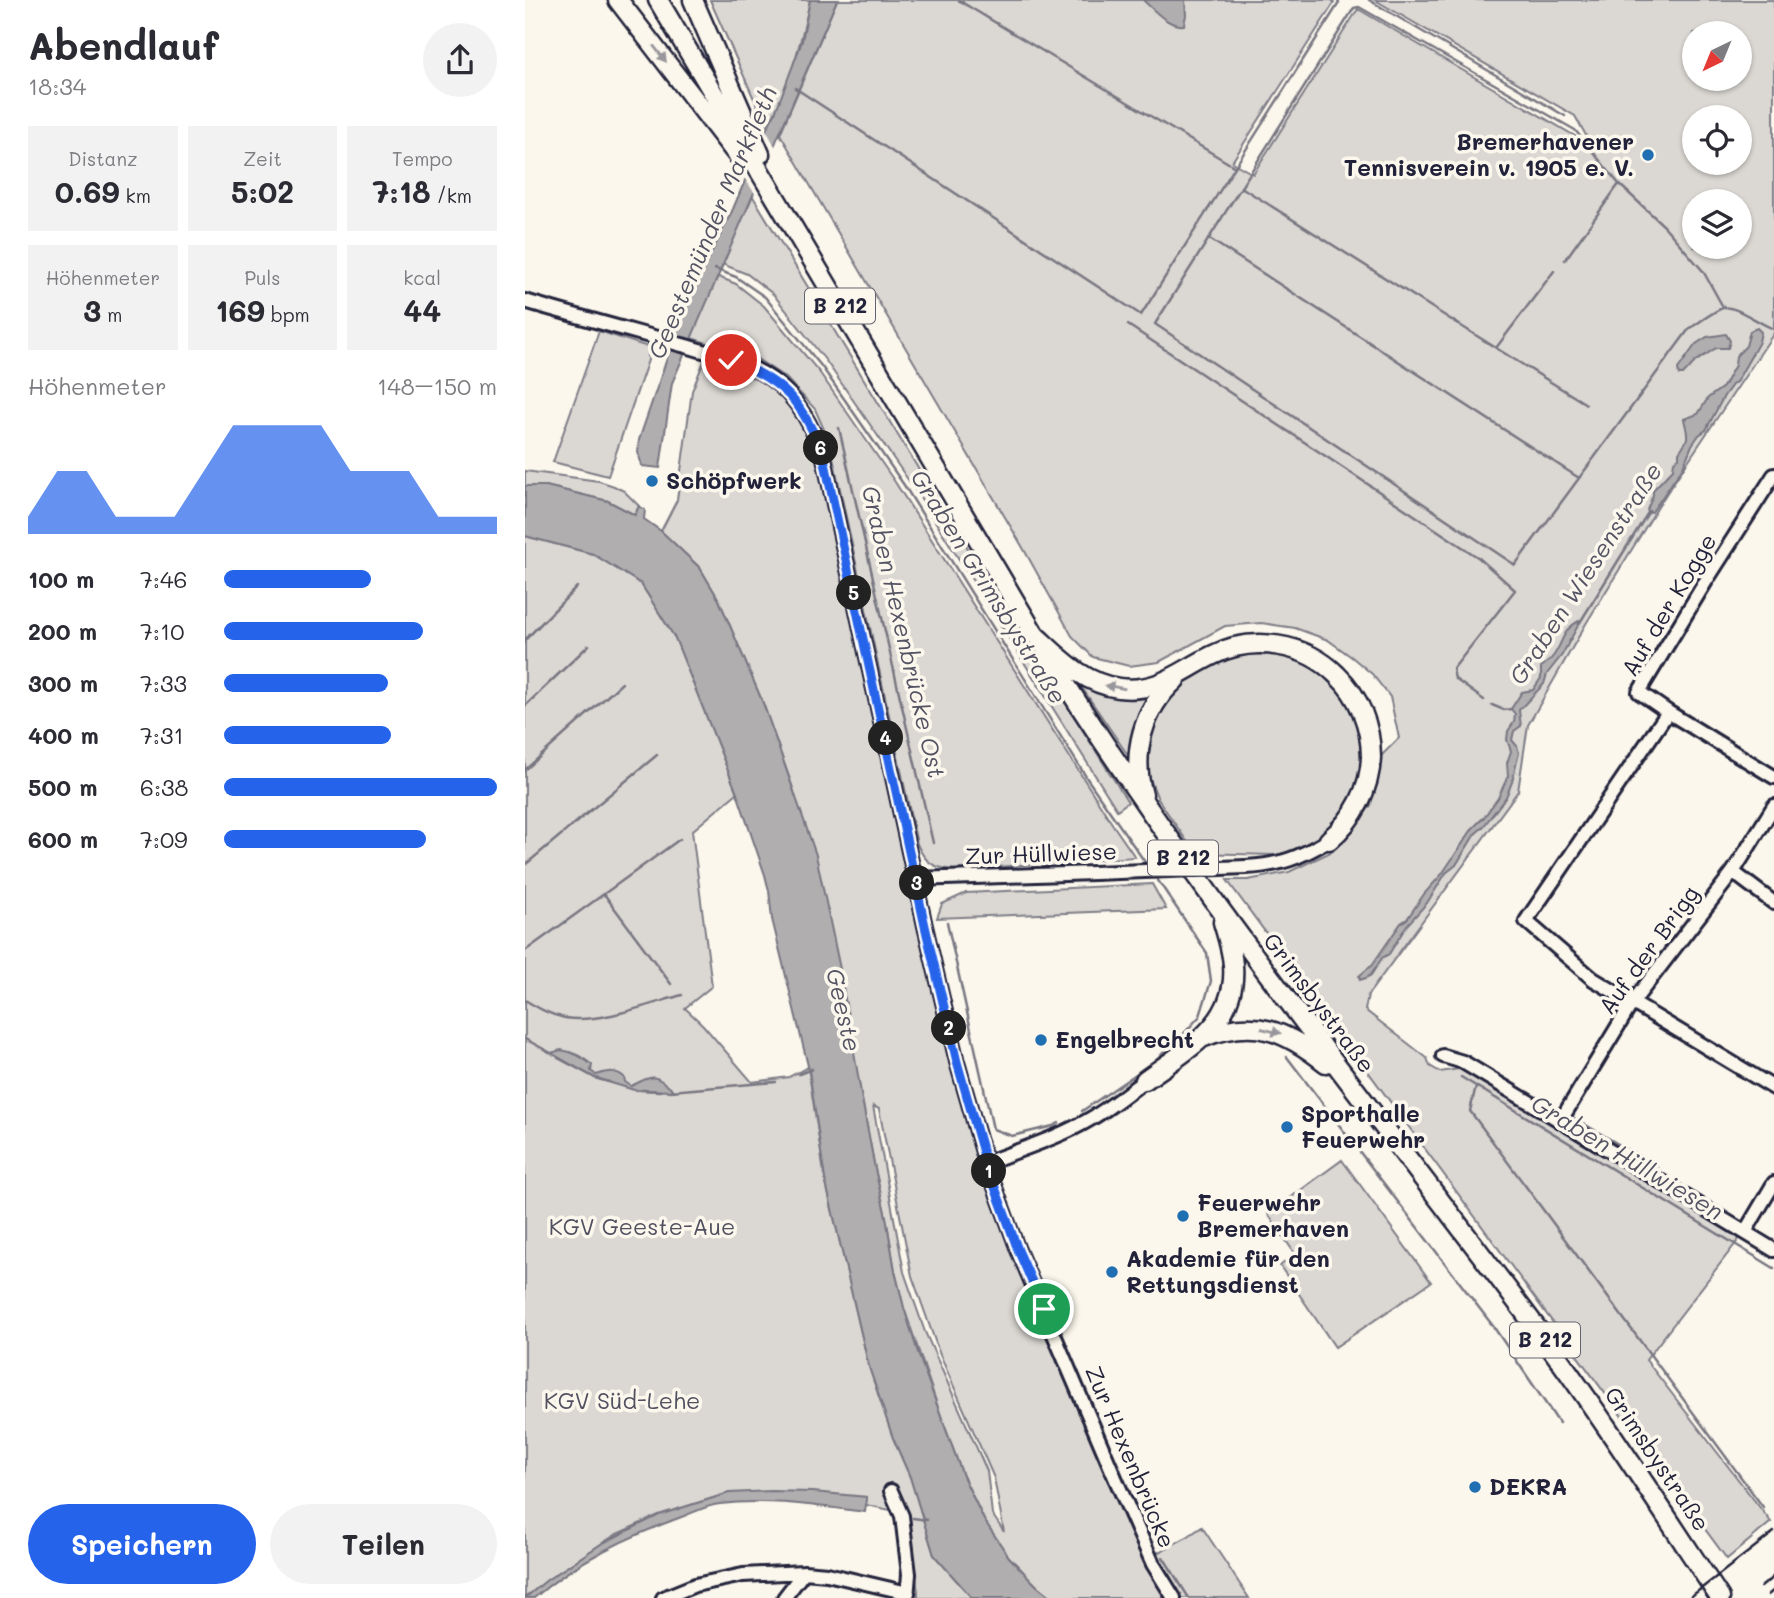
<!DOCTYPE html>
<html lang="de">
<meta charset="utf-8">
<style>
:root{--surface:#fff;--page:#f2f2f3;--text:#2b2b33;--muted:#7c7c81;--accent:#2563eb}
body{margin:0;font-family:Mali,sans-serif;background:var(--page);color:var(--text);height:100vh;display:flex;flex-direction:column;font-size:26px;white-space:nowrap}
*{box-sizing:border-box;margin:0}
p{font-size:23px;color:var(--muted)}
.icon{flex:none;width:38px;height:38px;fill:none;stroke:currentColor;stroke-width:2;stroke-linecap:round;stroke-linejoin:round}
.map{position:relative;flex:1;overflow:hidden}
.drawer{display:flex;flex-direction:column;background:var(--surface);width:525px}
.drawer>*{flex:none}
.needle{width:46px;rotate:223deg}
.controls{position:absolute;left:1157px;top:21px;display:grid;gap:14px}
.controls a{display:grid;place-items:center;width:70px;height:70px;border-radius:50%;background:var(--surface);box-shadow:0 2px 5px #0004;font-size:35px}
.pin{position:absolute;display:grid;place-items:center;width:60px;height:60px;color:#fff;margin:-30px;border:4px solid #fff;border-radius:50%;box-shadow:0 2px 7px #0007}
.km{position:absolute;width:35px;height:35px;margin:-18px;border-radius:50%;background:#222;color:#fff;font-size:19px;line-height:35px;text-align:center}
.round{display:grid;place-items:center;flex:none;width:74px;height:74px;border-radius:37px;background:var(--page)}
.overview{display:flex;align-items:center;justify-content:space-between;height:119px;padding:0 28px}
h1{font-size:38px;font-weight:700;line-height:52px}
.metrics{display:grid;grid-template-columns:repeat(3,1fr);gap:10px;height:119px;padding:7px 28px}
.metrics div{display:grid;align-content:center;border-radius:0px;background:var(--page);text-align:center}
.metrics b{font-size:30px;font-weight:700}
.metrics small{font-size:19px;font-weight:400}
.metrics p{font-size:19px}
.chart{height:196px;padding:14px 28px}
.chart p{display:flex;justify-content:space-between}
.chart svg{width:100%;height:126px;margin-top:7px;fill:var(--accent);opacity:.7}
.primary-button{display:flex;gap:14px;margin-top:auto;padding:14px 28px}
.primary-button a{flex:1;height:80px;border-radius:42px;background:var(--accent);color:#fff;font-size:28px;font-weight:700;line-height:80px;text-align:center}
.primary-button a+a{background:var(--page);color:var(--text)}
ul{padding:0 28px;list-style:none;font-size:23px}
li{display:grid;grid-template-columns:112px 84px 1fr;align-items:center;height:52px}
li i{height:18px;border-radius:9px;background:var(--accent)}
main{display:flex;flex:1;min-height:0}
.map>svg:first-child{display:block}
.green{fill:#dbd8d3;stroke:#7e7d87;stroke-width:2;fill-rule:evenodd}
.water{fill:#b1aeb0;stroke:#787681;stroke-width:2}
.pier{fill:#fbf7ec}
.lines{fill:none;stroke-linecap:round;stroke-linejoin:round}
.stream{stroke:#787681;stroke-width:2.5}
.minor-casing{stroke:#22223b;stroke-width:18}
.highway-casing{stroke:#22223b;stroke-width:23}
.minor{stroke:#fbf7ec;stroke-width:12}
.highway{stroke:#fbf7ec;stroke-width:18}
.rail{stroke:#22223b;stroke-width:2.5}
.minor-bridge-casing{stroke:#22223b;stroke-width:18;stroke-linecap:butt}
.minor-bridge{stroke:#fbf7ec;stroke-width:12}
.oneway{fill:#99979c}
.route-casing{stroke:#fff;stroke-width:14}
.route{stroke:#2563eb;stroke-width:9}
.poi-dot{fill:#1f6fb2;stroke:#fbf7ec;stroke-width:2.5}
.labels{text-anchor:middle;stroke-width:7;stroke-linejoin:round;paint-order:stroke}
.shield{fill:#fbf7ec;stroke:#636270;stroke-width:2}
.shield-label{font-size:21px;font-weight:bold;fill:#22223b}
.poi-label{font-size:23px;font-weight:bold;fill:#22223b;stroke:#fbf7ec;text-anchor:start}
.street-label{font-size:23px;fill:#22223b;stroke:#fbf7ec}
.park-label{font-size:23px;fill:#505061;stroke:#fbf7ec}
.water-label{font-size:24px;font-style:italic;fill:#545364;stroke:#fbf7ec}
</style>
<main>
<section class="drawer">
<div class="overview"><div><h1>Abendlauf</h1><p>18:34</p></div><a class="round"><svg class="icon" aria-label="share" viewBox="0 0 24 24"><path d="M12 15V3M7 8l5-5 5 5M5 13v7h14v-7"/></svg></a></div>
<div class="metrics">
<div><p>Distanz</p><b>0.69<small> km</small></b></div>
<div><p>Zeit</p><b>5:02</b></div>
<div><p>Tempo</p><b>7:18<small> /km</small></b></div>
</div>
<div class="metrics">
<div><p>Höhenmeter</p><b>3<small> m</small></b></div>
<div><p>Puls</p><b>169<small> bpm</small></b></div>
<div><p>kcal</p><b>44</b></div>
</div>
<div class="chart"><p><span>Höhenmeter</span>148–150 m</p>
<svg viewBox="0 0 160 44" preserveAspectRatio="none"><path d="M0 44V38L10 22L20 22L30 38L40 38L50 38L60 22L70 6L80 6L90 6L100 6L110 22L120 22L130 22L140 38L150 38L160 38V44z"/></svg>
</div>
<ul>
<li><b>100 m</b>7:46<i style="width:54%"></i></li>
<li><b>200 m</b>7:10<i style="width:73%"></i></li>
<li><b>300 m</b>7:33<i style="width:60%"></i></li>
<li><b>400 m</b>7:31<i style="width:61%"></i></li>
<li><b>500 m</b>6:38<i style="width:100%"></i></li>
<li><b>600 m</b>7:09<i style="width:74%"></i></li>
</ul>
<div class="primary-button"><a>Speichern</a><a>Teilen</a></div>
</section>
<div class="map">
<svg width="1249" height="1598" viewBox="0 0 1249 1598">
<rect width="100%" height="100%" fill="#fbf7ec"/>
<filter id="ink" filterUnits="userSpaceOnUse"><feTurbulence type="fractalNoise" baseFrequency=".0143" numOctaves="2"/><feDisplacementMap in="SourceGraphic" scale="14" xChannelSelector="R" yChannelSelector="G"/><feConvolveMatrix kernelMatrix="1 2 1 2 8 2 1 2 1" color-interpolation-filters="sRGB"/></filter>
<g filter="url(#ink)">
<path class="green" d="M185,0h100c-9,44 -21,89 -43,128z
M312,0h495l2,3 -102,159 21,12 105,-165 234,137 -17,-30 -200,-116h399v333l-108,161 -79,128 -59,103 -10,66 -150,204 -3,15 62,48 3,8 10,6 25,-4 278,166 -97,126 125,162 -44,37 -500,-679h21l41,-8 44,-21 16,-17 22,-29 9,-48 19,-19 -9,-41 -18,-23 -19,-16 -25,-18 -33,-12 -34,-5 -36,3 -66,36 -30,4 -36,-9 -21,-21 -50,-90 -242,-412zM1169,33h45v46h-45zM1169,117h45v46h-45zM1169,201h45v46h-45z
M227,195l178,293 198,314 -11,8 -199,-316 -92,-133 -53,-67 -26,-20 -25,-10z
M191,276l20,8 28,22 56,67 75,109 218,343 22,32 -181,13c-20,-2 -29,-7 -37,-26l-87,-401 -15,-34 -29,-31 -32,-21 -63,-19z
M74,331l49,16v13l-40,116 -55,-14z
M179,361c33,8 69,19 91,47 8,11 16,37 22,51l134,604 30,105 70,175 96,221 20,34h-115l-15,-12 -28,-29 -25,-37 -21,-44 -25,-69 -34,-99 -9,-37 -9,-54 -11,-48 -13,-70 -68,-308 -31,-88 -44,-103 -19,-32 -39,-37 16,-31 15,-109zM348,1106l6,3 33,167 28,79 54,123 10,54 -12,-18 -5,-43 -62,-139 -21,-60z
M0,471l74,10 15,5 10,5 15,15 -4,9 -27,-14 -62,-15h-21z
M0,536l68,18 48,30 34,54 62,155 -45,38 20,155 -27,22 18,17 49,57 37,-5 19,-10 17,112 44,188 24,71 17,39 24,78 38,43h-54v-7l-13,-78 -39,-8 1,-7 -138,-5 -70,22 -42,19 -16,10 -54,36 -22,18z
M710,652l55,1 42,24 29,47 2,55 -12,29 -32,33 -19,9 -25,5 -80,-2 -37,-54 -11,-28 -2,-26 8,-29 14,-20 44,-33z
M549,676l86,13 -24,78z
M627,884l14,25 -229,9 5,-14 24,-11z
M817,1160l89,122 -96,65 -55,-81 15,-12 -27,-40z
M677,1527l47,71h-68l-26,-44 32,-17z"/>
<path class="water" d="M285,0h27l-165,383 -12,85 -18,-2 -4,-13 1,-13 36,-105 23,-55 35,-71 34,-81 8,-15 27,-72z
M618,0h42l1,15 -2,10c-16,2 -30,-15 -41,-25z
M1232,328l4,4 -2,10 -22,39 -5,4 -8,11 -18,34 -7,5 -7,10 -9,22 -31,45 -3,1 -2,-3 6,-15v-5l20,-21 1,-8 5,-3v-6c11,-15 9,-15 5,-33l14,-5 10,-16 15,-11 12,-22 1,-9 10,-10 4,-15z
M1201,334l4,7 -2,7h-12l-21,14 -12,13h-4l-1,-6 18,-25 11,-7z
M0,486h21l62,15 27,14 4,-9 6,4 -1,9 17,12 39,37 19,32 44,103 53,152 24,114 22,130 13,70 11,48 9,54 9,37 15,48 44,120 21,44 25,37 28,29 15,12h-80l-38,-43 -24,-78 -17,-39 -24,-71 -44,-188 -16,-109 -37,-151 -3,-28 -4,-16 -28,-82 -62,-155 -34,-54 -48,-30 -68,-18z
M1054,621l1,1 -18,33 -15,19 -3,10 -25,26 2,16 -7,5 -2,9 5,6 2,7 -7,29 -6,15 -23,30 -8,7 -19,31 -10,8 -19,30 -20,22 -18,29 -7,4 -11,17 -5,3 -6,2 -1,-4 13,-11 29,-42 6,-4 17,-25 18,-20 31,-46 11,-11 14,-19 10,-22 -1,-13 4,-12 -4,-11 1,-9 6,-9 1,-8 -4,-5 11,-17 11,-2 8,-12v-11c24,-15 16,-35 38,-46z
M36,1050c13,2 21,7 31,15l-1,6 5,4c11,-3 18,-6 28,2l1,5 6,4c24,-12 23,-12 43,5l-40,-1 -39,-12 -44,-25z
M246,1491l42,1 54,5 -2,15c-48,-6 -97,-14 -145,-8 -12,1 -25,8 -36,12 -54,20 -107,44 -150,82h-9l22,-18 54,-36 58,-29 70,-22z"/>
<path class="pier" d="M239,126l12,22 -20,47 -13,-19z"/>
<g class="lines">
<path class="stream" d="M433,0l277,167
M844,0l196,116
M270,88l346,227 198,-312 -2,-3
M716,187l255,161
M683,238l371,240
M1040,260l54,-76
M190,269l21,8 29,20 57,70 82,118 184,295 59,85
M1029,271l-58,77 90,56
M1198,307l-20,-36 -39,-45 -45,-42 -44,-54 -216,-123 -5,1 -5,8 -194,308 360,241 174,-236c8,-5 26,-19 34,-21 11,-4 38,17 51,21
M603,325l351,233 36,32 -62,79 2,10 29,21
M314,428l94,415
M1054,624l70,-113
M0,640l52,-53
M967,705l12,5 7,-1
M0,706l64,-61
M0,770l97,-87
M0,865l132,-110
M79,894l67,90
M422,922l46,207 19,7 41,-10 6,-3
M0,951l155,-112
M0,1000c13,8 25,15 40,18 33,6 85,-14 117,-23
M0,1039l28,15
M762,1057l206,269 66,97
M33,1058l37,20 14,4
M629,1061l22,-19 24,-26 11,-35 -4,-28 -52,-77
M964,1069l65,40
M274,1074l13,-5
M936,1077l313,191
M951,1086l-6,25 293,396
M117,1090l18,1
M145,1091l106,-9
M557,1111l54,-37
M1049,1118l83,49
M388,1518l14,2
M638,1557l26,41"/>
<defs>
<path id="minor" d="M0,301c54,16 107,30 161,45 29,9 60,15 85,33 27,18 42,49 53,79l101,468 32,136 29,101 32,87 98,230 37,84 21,34
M1249,475l-68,106 -67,111 29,20 -142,209 67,58 181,109
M1143,712l106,65
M721,867c35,-2 53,-9 83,-27
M1208,872l41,31
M391,879l178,-6
M918,1056l20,6 311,188
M1036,1120l71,-117 101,-131 41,-66
M461,1163c35,-14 73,-25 106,-45 19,-11 36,-25 53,-38
M1220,1232l29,-49
M366,1491l11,25 7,58 -2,24
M138,1598l32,-13 48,-10 61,-3 23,2 81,19
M259,1598l20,-26"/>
<path id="highway" d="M93,0l124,161
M133,0l377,635c25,23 49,49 84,53 40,5 61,-17 94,-33 40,-20 92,-12 124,20 22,21 34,51 34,82 -1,32 -17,62 -42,83
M168,0l67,154
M521,653c145,233 319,446 483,665 68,91 129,186 191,280
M618,795c-12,-42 0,-86 32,-115
M679,1037c51,-20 82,-6 122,26
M620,1080c41,-30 93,-56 88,-115 -1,-15 -6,-29 -10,-43"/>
</defs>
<use href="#minor" class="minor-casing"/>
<use href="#highway" class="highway-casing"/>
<use href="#minor" class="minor"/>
<use href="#highway" class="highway"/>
<path class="rail" d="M1236,1587l13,-11
M1243,1595l6,-5
M1164,1598l85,-66"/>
<defs>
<path id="minor-bridge" d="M569,873l152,-6"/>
</defs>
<use href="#minor-bridge" class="minor-bridge-casing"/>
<use href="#minor-bridge" class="minor-bridge"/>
</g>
<defs><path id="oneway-solid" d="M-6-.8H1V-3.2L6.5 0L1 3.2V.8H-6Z" transform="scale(1.75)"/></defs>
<g class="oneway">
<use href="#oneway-solid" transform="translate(135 54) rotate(52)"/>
<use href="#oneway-solid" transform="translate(590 687) rotate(-170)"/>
<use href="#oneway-solid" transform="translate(746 1031) rotate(14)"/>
</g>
</g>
<g class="lines" filter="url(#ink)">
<defs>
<path id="route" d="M206,360c54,21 73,44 93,98l101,468 32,136 29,101 32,87 26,59"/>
</defs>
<use href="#route" class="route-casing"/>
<use href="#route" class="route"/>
</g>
<g class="poi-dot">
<circle cx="1123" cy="155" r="7"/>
<circle cx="127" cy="481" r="7"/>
<circle cx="516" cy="1040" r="7"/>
<circle cx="762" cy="1127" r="7"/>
<circle cx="658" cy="1216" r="7"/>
<circle cx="587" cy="1272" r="7"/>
<circle cx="950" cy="1487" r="7"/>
</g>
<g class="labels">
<g class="shield">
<rect x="280" y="288.5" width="70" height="35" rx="5"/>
<rect x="623" y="840.5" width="70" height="35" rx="5"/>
<rect x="985" y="1322.5" width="70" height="35" rx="5"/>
</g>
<g class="shield-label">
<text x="315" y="313">B 212</text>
<text x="658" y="865">B 212</text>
<text x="1020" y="1347">B 212</text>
</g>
<g class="poi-label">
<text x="1109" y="150" text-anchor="end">Bremerhavener<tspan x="1109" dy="26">Tennisverein v. 1905 e. V.</tspan></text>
<text x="141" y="489">Schöpfwerk</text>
<text x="530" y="1048">Engelbrecht</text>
<text x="776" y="1122">Sporthalle<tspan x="776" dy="26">Feuerwehr</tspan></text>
<text x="672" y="1211">Feuerwehr<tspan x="672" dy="26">Bremerhaven</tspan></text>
<text x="601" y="1267">Akademie für den<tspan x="601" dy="26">Rettungsdienst</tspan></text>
<text x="964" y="1495">DEKRA</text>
</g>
<g class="street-label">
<text transform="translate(1144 605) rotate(-59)" y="8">Auf der Kogge</text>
<text transform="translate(516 854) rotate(-2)" y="8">Zur Hüllwiese</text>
<text transform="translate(1124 950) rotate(-54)" y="8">Auf der Brigg</text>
<text transform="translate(794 1003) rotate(53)" y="8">Grimsbystraße</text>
<text transform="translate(605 1457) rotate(67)" y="8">Zur Hexenbrücke</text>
<text transform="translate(1132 1459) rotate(56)" y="8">Grimsbystraße</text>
</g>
<g class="park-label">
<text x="117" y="1235">KGV Geeste-Aue</text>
<text x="97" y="1409">KGV Süd-Lehe</text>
</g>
<g class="water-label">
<text transform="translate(188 223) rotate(-67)" y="8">Geestemünder Markfleth</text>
<text transform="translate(1061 574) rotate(-57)" y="8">Graben Wiesenstraße</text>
<text transform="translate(463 587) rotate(58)" y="8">Graben Grimsbystraße</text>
<text transform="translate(378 632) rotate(77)" y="8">Graben Hexenbrücke Ost</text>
<text transform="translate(318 1010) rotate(77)" y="8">Geeste</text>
<text transform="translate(1102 1158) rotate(31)" y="8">Graben Hüllwiesen</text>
</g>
</g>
</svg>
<div class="controls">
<a><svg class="needle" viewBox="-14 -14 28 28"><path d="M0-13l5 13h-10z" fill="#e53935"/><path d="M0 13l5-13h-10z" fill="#7c7c81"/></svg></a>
<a><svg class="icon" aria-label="locate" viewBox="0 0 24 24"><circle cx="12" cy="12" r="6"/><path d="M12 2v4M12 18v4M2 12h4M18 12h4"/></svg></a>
<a><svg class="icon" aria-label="layers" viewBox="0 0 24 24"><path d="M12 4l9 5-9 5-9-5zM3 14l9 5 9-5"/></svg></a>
</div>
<div class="pin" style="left:519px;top:1309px;background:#1e9e55"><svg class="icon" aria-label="arrive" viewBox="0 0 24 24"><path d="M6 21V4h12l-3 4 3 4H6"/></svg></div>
<div class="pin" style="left:206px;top:360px;background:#d93025"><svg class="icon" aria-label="check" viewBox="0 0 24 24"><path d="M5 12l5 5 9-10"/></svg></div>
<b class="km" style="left:464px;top:1171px">1</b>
<b class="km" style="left:424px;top:1028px">2</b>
<b class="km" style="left:392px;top:883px">3</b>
<b class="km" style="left:361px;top:738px">4</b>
<b class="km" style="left:329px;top:593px">5</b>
<b class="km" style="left:296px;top:448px">6</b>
</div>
</main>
